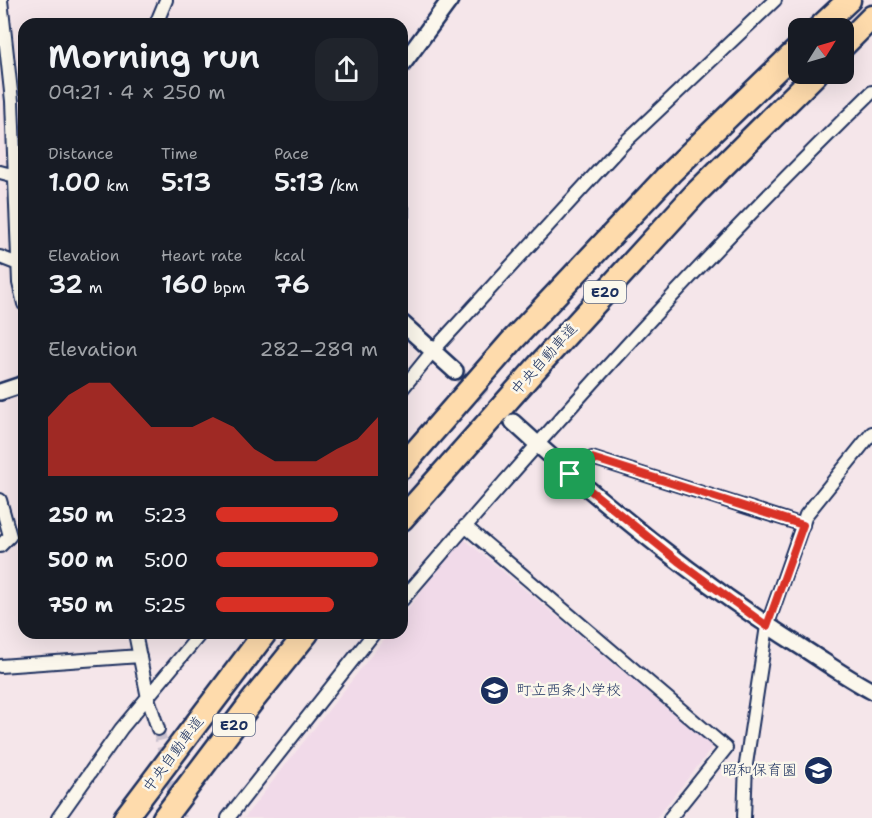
<!DOCTYPE html>
<meta charset="utf-8">
<style>
:root{--surface:#171b24;--page:#20242c;--text:#f1f3f6;--muted:#9ea1a6;--accent:#d93025}
body{margin:0;font-family:"Shantell Sans","Klee One",sans-serif;background:var(--page);color:var(--text);height:100vh;display:flex;flex-direction:column;font-size:22px;white-space:nowrap}
*{box-sizing:border-box;margin:0}
p{font-size:20px;color:var(--muted)}
.icon{flex:none;width:33px;height:33px;fill:none;stroke:currentColor;stroke-width:2;stroke-linecap:round;stroke-linejoin:round}
.map{position:relative;flex:1;overflow:hidden}
.details{position:absolute;left:18px;top:18px;width:390px;height:621px;display:flex;flex-direction:column;background:var(--surface);border-radius:18px;box-shadow:0 6px 24px #0002}
.details>*{flex:none}
.needle{width:39px;rotate:53deg}
.controls{position:absolute;left:788px;top:18px;display:grid;gap:12px}
.controls a{display:grid;place-items:center;width:66px;height:66px;border-radius:12px;background:var(--surface);box-shadow:0 6px 24px #0002;font-size:30px}
.pin{position:absolute;display:grid;place-items:center;width:51px;height:51px;color:#fff;margin:-26px;border-radius:12px;box-shadow:0 3px 9px #0006}
.round{display:grid;place-items:center;flex:none;width:63px;height:63px;border-radius:18px;background:var(--page)}
.overview{display:flex;align-items:center;justify-content:space-between;height:102px;padding:0 30px}
h1{font-size:33px;font-weight:600;line-height:45px}
.stats{display:grid;grid-template-columns:repeat(3,1fr);gap:9px;height:102px;padding:6px 30px}
.stats div{display:grid;align-content:center}
.stats b{font-size:26px;font-weight:600}
.stats small{font-size:16px;font-weight:400}
.stats p{font-size:16px}
.chart{height:168px;padding:12px 30px}
.chart p{display:flex;justify-content:space-between}
.chart svg{width:100%;height:108px;margin-top:6px;fill:var(--accent);opacity:.7}
ul{padding:0 30px;list-style:none;font-size:20px}
li{display:grid;grid-template-columns:96px 72px 1fr;align-items:center;height:45px}
li i{height:15px;border-radius:8px;background:var(--accent)}
.map>svg:first-child{display:block}
.built{fill:#f1dae9}
.lines{fill:none;stroke-linecap:round;stroke-linejoin:round}
.minor-tunnel{stroke:#c9c1ce;stroke-width:12;stroke-dasharray:12 6;stroke-linecap:butt}
.tertiary-tunnel{stroke:#c9c1ce;stroke-width:15;stroke-dasharray:15 8;stroke-linecap:butt}
.minor-casing{stroke:#1b2f5e;stroke-width:16}
.tertiary-casing{stroke:#1b2f5e;stroke-width:20}
.motorway-casing{stroke:#1b2f5e;stroke-width:27}
.minor{stroke:#fbf7ec;stroke-width:12}
.tertiary{stroke:#fbf7ec;stroke-width:15}
.motorway{stroke:#fedbac;stroke-width:22}
.shaded-wall{fill:#a285a1;stroke:#1b2f5e;stroke-width:1.5}
.building{fill:#e7bee6;stroke:#1b2f5e;stroke-width:1.5}
.route-casing{stroke:#fff;stroke-width:12}
.route{stroke:#d93025;stroke-width:8}
.labels{text-anchor:middle;stroke-width:5;stroke-linejoin:round;paint-order:stroke}
.shield{fill:#fbf7ec;stroke:#5e6b89;stroke-width:1.5}
.shield-label{font-size:14px;font-weight:bold;fill:#1b2f5e}
.street-label{font-size:15px;fill:#1b2f5e;stroke:#fbf7ec}
.poi-label{font-size:15px;fill:#1b2f5e;stroke:#fbf7ec;text-anchor:start}
</style>
<div class="map">
<svg width="872" height="818" viewBox="0 0 872 818">
<rect width="100%" height="100%" fill="#f5e6ea"/>
<filter id="ink" filterUnits="userSpaceOnUse"><feTurbulence type="fractalNoise" baseFrequency=".0167" numOctaves="2"/><feDisplacementMap in="SourceGraphic" scale="12" xChannelSelector="R" yChannelSelector="G"/><feConvolveMatrix kernelMatrix="1 2 1 2 8 2 1 2 1" color-interpolation-filters="sRGB"/></filter>
<g filter="url(#ink)">
<path class="built" d="M463,538l250,209 -57,71h-412l145,-185h13v-17z"/>
<g class="lines">
<path class="minor-tunnel" d="M158,729l23,89"/>
<path class="tertiary-tunnel" d="M455,371l51,45"/>
<defs>
<path id="minor" d="M1,0l11,101 7,182 5,21
M156,24l10,-24
M0,172l15,4
M0,257l18,7
M402,389l30,-37 190,-207 153,-145
M570,474l22,-16 211,67
M0,500l10,36 -10,10
M465,526l261,222 -56,70
M402,600c150,-175 304,-347 470,-508
M135,633l13,65 10,31
M0,666l140,-10
M58,818l63,-89 80,-96
M228,818l146,-185
M744,818l2,-54 21,-138 39,-111 66,-82"/>
<path id="tertiary" d="M402,65l48,-65
M402,323l53,48
M0,392l24,-8
M513,422c91,84 188,162 293,228 22,14 43,29 66,41"/>
<path id="motorway" d="M819,28l30,-28
M843,46l29,-29
M402,467l110,-126 160,-170 126,-122
M402,519l137,-154 156,-171 121,-120
M125,818l140,-185
M164,818l89,-118 54,-67"/>
</defs>
<use href="#minor" class="minor-casing"/>
<use href="#tertiary" class="tertiary-casing"/>
<use href="#motorway" class="motorway-casing"/>
<use href="#minor" class="minor"/>
<use href="#tertiary" class="tertiary"/>
<use href="#motorway" class="motorway"/>
</g>
<path class="shaded-wall" d="M409,208v9l-7,10v-9z"/>
<path class="building" d="M402,204l7,4 -7,10z"/>
</g>
<g class="lines" filter="url(#ink)">
<defs>
<path id="route" d="M592,458l211,67 -36,101 -89,-65 -108,-87z"/>
</defs>
<use href="#route" class="route-casing"/>
<use href="#route" class="route"/>
</g>
<defs>
<symbol id="school-disc" viewBox="-11 -11 22 22"><circle r="9.5" fill="#1b2f5e" stroke="#fbf7ec"/><path d="M0-5L7-2L0 1L-7-2ZM-4 1L0 2.5L4 1V4Q0 6-4 4Z" fill="#fff"/></symbol>
</defs>
<g fill-rule="evenodd">
<use href="#school-disc" x="478" y="674" width="33" height="33"/>
<use href="#school-disc" x="802" y="754" width="33" height="33"/>
</g>
<g class="labels">
<g class="shield">
<rect x="584" y="281" width="42" height="22" rx="4.5"/>
<rect x="213" y="714" width="42" height="22" rx="4.5"/>
</g>
<g class="shield-label">
<text x="605" y="297">E20</text>
<text x="234" y="730">E20</text>
</g>
<g class="street-label">
<text transform="translate(544 359) rotate(-48)" y="5">中央自動車道</text>
<text transform="translate(173 754) rotate(-53)" y="5">中央自動車道</text>
</g>
<g class="poi-label">
<text x="516" y="695">町立西条小学校</text>
<text x="797" y="775" text-anchor="end">昭和保育園</text>
</g>
</g>
</svg>
<div class="controls">
<a><svg class="needle" viewBox="-14 -14 28 28"><path d="M0-13l5 13h-10z" fill="#e53935"/><path d="M0 13l5-13h-10z" fill="#9ea1a6"/></svg></a>
</div>
<div class="pin" style="left:570px;top:474px;background:#1e9e55"><svg class="icon" aria-label="arrive" viewBox="0 0 24 24"><path d="M6 21V4h12l-3 4 3 4H6"/></svg></div>
<section class="details">
<div class="overview"><div><h1>Morning run</h1><p>09:21 · 4 × 250 m</p></div><a class="round"><svg class="icon" aria-label="share" viewBox="0 0 24 24"><path d="M12 15V3M7 8l5-5 5 5M5 13v7h14v-7"/></svg></a></div>
<div class="stats">
<div><p>Distance</p><b>1.00<small> km</small></b></div>
<div><p>Time</p><b>5:13</b></div>
<div><p>Pace</p><b>5:13<small> /km</small></b></div>
</div>
<div class="stats">
<div><p>Elevation</p><b>32<small> m</small></b></div>
<div><p>Heart rate</p><b>160<small> bpm</small></b></div>
<div><p>kcal</p><b>76</b></div>
</div>
<div class="chart"><p><span>Elevation</span>282–289 m</p>
<svg viewBox="0 0 160 44" preserveAspectRatio="none"><path d="M0 44V20L10 11L20 6L30 6L40 15L50 24L60 24L70 24L80 20L90 24L100 33L110 38L120 38L130 38L140 33L150 29L160 20V44z"/></svg>
</div>
<ul>
<li><b>250 m</b>5:23<i style="width:75%"></i></li>
<li><b>500 m</b>5:00<i style="width:100%"></i></li>
<li><b>750 m</b>5:25<i style="width:73%"></i></li>
</ul>
</section>
</div>
